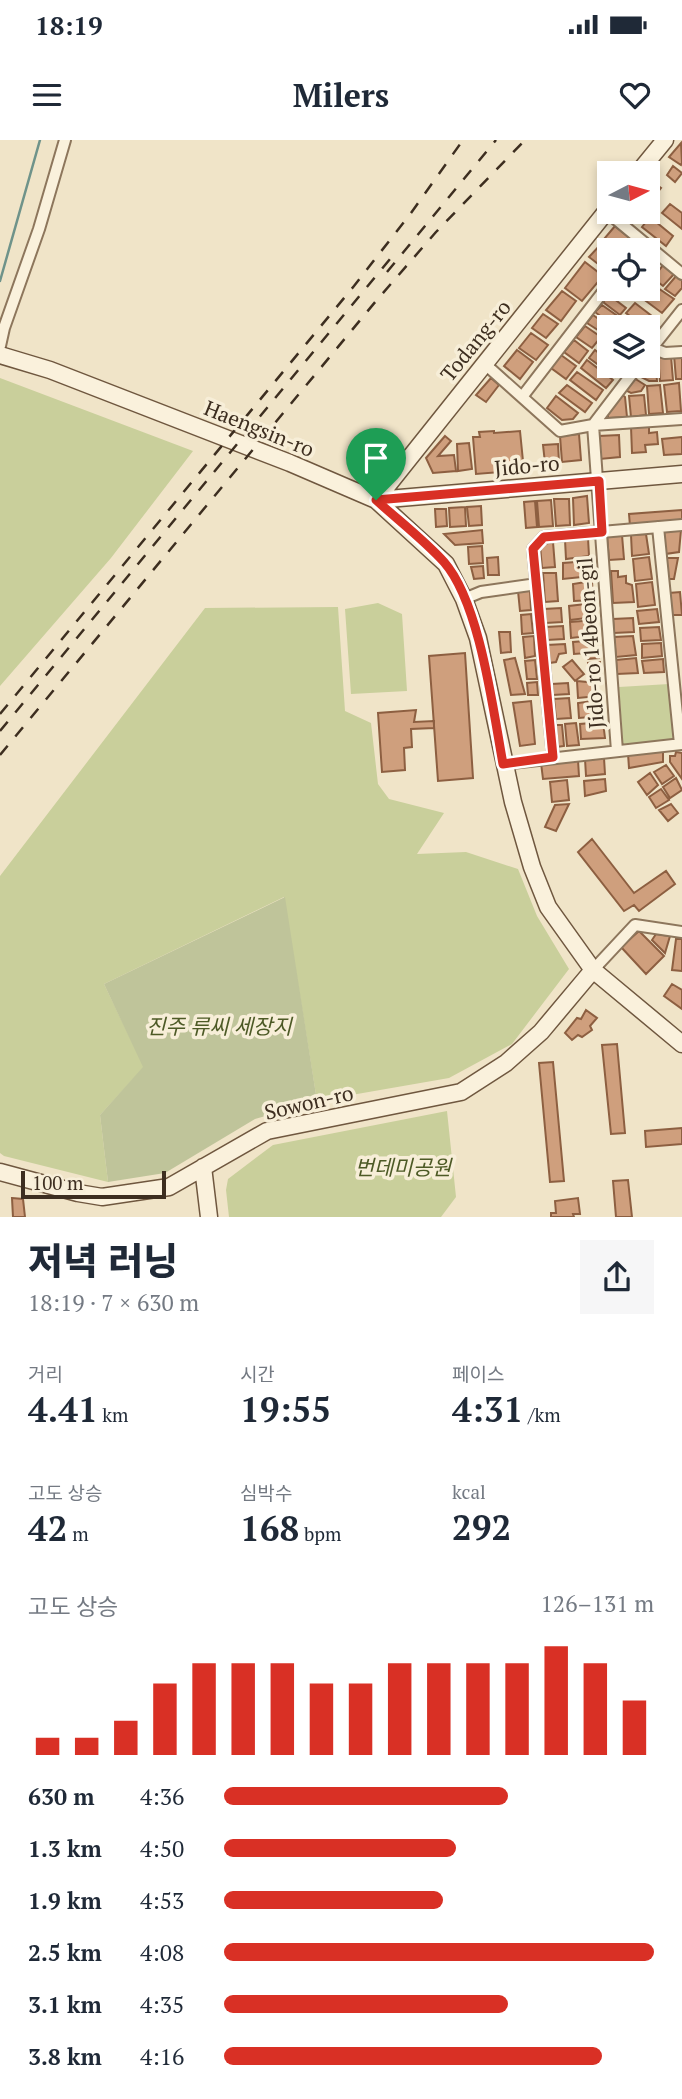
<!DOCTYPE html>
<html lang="ko">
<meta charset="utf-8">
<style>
:root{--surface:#fff;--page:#f6f6f7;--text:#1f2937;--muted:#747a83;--accent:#d93025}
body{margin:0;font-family:"PT Serif","Noto Sans KR",serif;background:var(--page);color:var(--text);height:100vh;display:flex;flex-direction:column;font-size:26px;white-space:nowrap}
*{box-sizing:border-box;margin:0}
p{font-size:23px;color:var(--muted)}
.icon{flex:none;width:38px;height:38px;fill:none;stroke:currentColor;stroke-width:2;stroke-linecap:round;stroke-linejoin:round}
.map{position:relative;height:1077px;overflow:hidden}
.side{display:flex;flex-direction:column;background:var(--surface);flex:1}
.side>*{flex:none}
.needle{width:46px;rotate:84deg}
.fabs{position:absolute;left:597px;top:21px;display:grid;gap:14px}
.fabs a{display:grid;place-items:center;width:63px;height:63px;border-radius:0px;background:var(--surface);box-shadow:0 4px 10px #0003;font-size:35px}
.scale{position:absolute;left:21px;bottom:18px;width:145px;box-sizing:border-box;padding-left:7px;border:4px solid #3d2e20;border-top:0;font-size:19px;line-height:24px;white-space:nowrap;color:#3d2e20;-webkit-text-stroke:5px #f7eed8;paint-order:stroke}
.pin{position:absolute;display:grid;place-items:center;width:60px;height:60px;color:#fff;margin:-72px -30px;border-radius:50% 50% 50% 0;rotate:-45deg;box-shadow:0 0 7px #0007}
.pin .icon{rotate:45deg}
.round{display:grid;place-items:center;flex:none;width:74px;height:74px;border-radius:0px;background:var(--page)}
.head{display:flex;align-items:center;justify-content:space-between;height:119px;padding:0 28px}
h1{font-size:38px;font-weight:800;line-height:52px}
.figures{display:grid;grid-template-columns:repeat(3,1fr);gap:10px;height:119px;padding:7px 28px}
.figures div{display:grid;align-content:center}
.figures b{font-size:35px;font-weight:800}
.figures small{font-size:19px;font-weight:400}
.figures p{font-size:19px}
.chart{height:196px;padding:14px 28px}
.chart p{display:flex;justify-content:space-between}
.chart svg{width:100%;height:126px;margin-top:7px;stroke:var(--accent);stroke-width:6}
ul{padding:0 28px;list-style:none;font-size:23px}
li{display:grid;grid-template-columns:112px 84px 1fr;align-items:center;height:52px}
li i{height:18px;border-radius:9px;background:var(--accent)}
.status{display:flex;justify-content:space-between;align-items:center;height:49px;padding:0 35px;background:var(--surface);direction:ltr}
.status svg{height:19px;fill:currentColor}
header{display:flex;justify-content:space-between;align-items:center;height:91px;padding:0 28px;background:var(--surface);font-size:32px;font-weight:800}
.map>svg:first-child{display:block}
.green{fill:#c9cf9b}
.cemetery{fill:#bfc49a}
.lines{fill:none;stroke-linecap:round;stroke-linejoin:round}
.stream{stroke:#6f938a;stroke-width:2.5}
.building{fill:#cf9f7d;stroke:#8d5f41;stroke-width:2}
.minor-casing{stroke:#8d765c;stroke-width:14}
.secondary-casing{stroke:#6f573f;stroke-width:19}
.minor{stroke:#faf1dc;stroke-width:10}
.secondary{stroke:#faf1dc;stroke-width:16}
.rail{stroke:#3d2e20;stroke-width:2.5;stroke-dasharray:12 12;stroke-linecap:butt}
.route-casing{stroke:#fff;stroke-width:14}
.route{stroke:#d93025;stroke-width:9}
.labels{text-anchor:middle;stroke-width:7;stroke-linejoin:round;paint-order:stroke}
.street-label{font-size:21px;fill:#3d2e20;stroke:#f7eed8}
.park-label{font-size:21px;font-style:italic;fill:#4d5a26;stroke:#f7eed8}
</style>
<div class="status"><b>18:19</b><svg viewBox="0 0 49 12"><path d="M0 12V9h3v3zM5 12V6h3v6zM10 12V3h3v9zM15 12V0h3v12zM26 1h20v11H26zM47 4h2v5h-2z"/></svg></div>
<header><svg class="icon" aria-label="menu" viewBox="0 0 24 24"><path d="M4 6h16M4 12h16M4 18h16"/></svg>Milers<svg class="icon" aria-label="heart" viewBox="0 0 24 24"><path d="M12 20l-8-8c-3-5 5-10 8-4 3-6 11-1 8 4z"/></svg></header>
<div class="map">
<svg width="682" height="1077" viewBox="0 0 682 1077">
<rect width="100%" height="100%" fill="#f0e4c8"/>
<path class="green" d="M0,238l193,73 -82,107 -111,128z
M378,463l24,11 5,77 -56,3 -6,-85z
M338,467l7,104 26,12 7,61 11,15 55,14 -27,41 49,-2 52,17 19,47 32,53 -57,75 -63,34 -132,23 -33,-204 -180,87 40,83 -44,48 8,67 -104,-26 -4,-3v-277l205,-268z
M669,544l4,57 -50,3 -4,-57z
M447,971l9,86 -15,20h-212l-3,-27 2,-11 45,-34z"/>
<path class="cemetery" d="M285,757l32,204 -62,18 -90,54 -57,9 -8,-67 43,-48 -39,-83z"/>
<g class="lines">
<path class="stream" d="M0,141l40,-141"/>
</g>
<path class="building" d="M681,3l1,20 -1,2 -12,-8z
M673,26l9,7 -7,9 -8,-7z
M650,40l11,8 -8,10 -5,-4v-11z
M670,64l12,9v16l-20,-16z
M650,77l23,19 -7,10 -24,-19z
M615,86l17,14 -8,10h-5l-15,-11z
M601,104l9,6 -3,21 -18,-14z
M648,111l13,11 -9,11 -4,-4z
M585,122l18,14 -21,25 -17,-13z
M664,124l11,9 -12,13 -10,-8z
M677,135l5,4v9l-7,8 -10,-7z
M652,144l22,15 -12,14 -20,-15z
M562,151l14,10 -15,20 -15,-11z
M609,155l17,13 -6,7 -17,-13z
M635,163l22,17 -9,10 -22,-17z
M602,165l17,12 -7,8 -17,-13z
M543,174l15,10 -12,14 -14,-10z
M593,175l17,12 -6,7 -17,-11z
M585,186l16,11 -9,11 -16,-11z
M531,193l17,12 -12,15 -17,-12z
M574,200l14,11 -9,12 -15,-11z
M517,210l16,12 -13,17 -16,-13z
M595,210l14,11v5l12,4 -6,7 -26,-19z
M561,215l15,11 -10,13 -15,-11z
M674,215h8v24h-6z
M658,216h13l2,24 -13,1z
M649,219h6l2,22h-8l-12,-6 7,-9h4z
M587,220l26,20 -7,8 -25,-20z
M577,232l26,18 -7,10 -26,-20z
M491,238l8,7 -13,17 -10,-7z
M634,238l11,7 -4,6 -10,2 -6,-3z
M679,243l2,28 -14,1 -3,-27z
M567,245l25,18 -7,9 -26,-19z
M660,245l3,28 -14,1 -2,-28z
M621,254l4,3 2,20 -19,1v-7z
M644,255l2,20 -15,2 -2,-21z
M556,256l22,17 -5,6 -11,1 -15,-12z
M649,286v7l8,-1 1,12 -13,1 1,7 -14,1 -1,-26z
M494,291v2l26,-2 3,30 -12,1 1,9 -36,3 -3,-37h7l-1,-5z
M579,294l2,26 -19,2 -2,-26z
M619,295l1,22 -20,2 -1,-23z
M445,296l6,5 -13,15 16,-1 2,16 -23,2 -7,-15z
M682,297v17l-18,1 -2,-16z
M469,303l3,26 -14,2 -1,-27z
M558,304l1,18 -14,1 -2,-18z
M587,356l2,27 -15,2 -1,-27z
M554,359h15l1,26 -14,1z
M551,360l2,26 -14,1 -2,-26z
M535,361l2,26 -11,1 -2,-26z
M481,366l1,19 -13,1 -2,-19z
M465,367l1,19 -16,1 -1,-19z
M435,369h11l1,17 -11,1z
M682,370v11l-52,5 -1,-12z
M482,390l1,13 -28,2 -11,-11z
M681,390l-2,22 -14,2 -1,-22z
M646,394l3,20 -17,2 -1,-21z
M622,395l2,24 -15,1 -2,-24z
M588,398l1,18 -23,3 -1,-19z
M553,402l2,25 -13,1 -2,-23z
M482,406l1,17 -14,1 -1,-17z
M498,417l1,18h-11l-1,-17z
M649,417l3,22 -17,2 -2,-22z
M667,418h11l-4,21h-7z
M589,421l2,15 -28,3v-16z
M483,426l1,12 -10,1 -3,-12z
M611,431h7v6l8,-1v7l6,2 2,17 -21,1z
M543,433h13l2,28 -13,1z
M592,441l1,19 -19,1 -1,-17z
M652,442l3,23 -17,2 -2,-23z
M530,450l1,20 -11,1 -2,-20z
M680,452l2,23h-11l-2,-22z
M594,463l1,14 -25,3 -1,-14z
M561,468l1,14 -16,1 -2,-14z
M657,469l2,13 -20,2 -2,-13z
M531,474l2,19 -11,1 -1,-19z
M633,478l1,14 -20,1 -1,-14z
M596,480l1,15 -26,3 -1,-16z
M563,486l1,13 -17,1 -1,-13z
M659,487l2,13 -20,1 -1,-13z
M499,492h11l1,20 -10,1z
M534,496l1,20 -10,2 -2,-21z
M633,496l3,19 -20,2 -2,-20z
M597,500l2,18 -11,1 -1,-6 -13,1 -1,-12z
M661,503l1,13 -20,2v-14z
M565,504l1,9 -7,1 -3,8 -7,1 -2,-18z
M465,513l8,125 -35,3 -9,-125z
M515,518l10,36 -14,1 -7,-35z
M636,518l2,15 -21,1 -1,-14z
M663,519l1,13 -20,1 -2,-12z
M535,520l2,19h-10l-2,-18z
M572,520l12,14 -9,7 -12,-14z
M600,522v16l-11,2 -1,-17z
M577,541l20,2 1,13 -20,2z
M537,542l1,13h-10l-1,-12z
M568,543l1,11 -16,1 -1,-11z
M569,558l2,20 -15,1 -2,-20z
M600,560l2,16 -23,2 -1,-15z
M531,561l4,43 -15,2 -7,-43z
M416,570l-2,12 20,-1v7l-23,1 1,18 -8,1 1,22 -23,2 -4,-59z
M603,582l2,16 -24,1 -1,-15z
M576,583l3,22 -12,1 -2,-22z
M555,585h7l2,21 -8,1z
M663,611v11l-34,6 -1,-14z
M676,612l6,1v26l-12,-17v-6h5z
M604,618l1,16 -19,2 -1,-17z
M578,620l1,16 -36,3 -2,-16z
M666,625l8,11 -12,8 -8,-12z
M650,633l8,12 -11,10 -9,-13z
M676,638l6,12 -12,8 -7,-11z
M605,639l1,12 -21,5 -1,-15z
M567,640l2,20 -17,2 -2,-20z
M661,649l8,11 -13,8 -7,-11z
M569,664l-13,27 -11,-4 10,-22z
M671,664l7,9 -10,8 -9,-11z
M592,699l42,54 32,-22 9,13 -36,27 -5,-6 -10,6 -46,-59z
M639,791l25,25 -18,18 -25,-27z
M656,794l14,2 -5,17 -13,-13z
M676,799h6v32l-10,-1z
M672,844l10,6v19l-18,-13z
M586,870l11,8 -7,8 2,4 -10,7 -4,-2 -6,5 -7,-7 12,-15 4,1z
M617,904l8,89 -14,1 -9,-89z
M553,922l11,119 -14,1 -11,-119z
M682,988v16l-36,3 -1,-16z
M628,1040l4,37h-16l-3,-36z
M12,1058l11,1 2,18h-12z
M578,1058l2,16h-7l1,3h-23v-4h5l-1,-12z"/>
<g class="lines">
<defs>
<path id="minor" d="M606,71l76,63
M0,206l4,-18 35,-99 26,-89
M652,208l13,5 17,-1
M648,213l34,-43
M485,224l75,67 33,-6 89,-6
M522,257l87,-113
M658,387l22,217
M464,459l17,-7 56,-8
M617,611l-24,-326 45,-59
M553,617l-20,-208 11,-12 138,-12
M503,624l179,-20
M593,830l42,-45 47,7"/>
<path id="secondary" d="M638,33l27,-33
M0,215l50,15 240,93 86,37 70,64 18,35 14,39 35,164 19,65 16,40 45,63 89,74
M376,360l233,-292
M376,360l306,-26
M203,1027l6,50
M0,1032l78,21 24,4 67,-10 98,-56 194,-39 45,-29 35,-31 52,-62"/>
</defs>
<use href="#minor" class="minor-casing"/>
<use href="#secondary" class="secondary-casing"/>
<use href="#minor" class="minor"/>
<use href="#secondary" class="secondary"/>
<path class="rail" d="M387,132l109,-132
M0,574l354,-428 57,-73 52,-73
M0,591l390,-472
M0,615l376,-454 60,-69 89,-92"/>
</g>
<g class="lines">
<defs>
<path id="route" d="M599,341l3,51 -58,5 -11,12 20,208 -50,7c-10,-54 -23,-161 -59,-202 -20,-22 -46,-42 -68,-62z"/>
</defs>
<use href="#route" class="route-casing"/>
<use href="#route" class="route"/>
</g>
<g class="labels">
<g class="street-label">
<text transform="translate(476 201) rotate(-51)" y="7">Todang-ro</text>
<text transform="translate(259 289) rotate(22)" y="7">Haengsin-ro</text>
<text transform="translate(527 326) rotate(-5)" y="7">Jido-ro</text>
<text transform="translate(591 503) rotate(-94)" y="7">Jido-ro 14beon-gil</text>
<text transform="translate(309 963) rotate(-13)" y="7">Sowon-ro</text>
</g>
<g class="park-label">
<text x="219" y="894">진주 류씨 세장지</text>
<text x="403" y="1035">번데미공원</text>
</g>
</g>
</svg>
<div class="fabs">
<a><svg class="needle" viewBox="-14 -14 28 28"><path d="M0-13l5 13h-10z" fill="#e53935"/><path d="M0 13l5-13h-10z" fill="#747a83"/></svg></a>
<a><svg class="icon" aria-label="locate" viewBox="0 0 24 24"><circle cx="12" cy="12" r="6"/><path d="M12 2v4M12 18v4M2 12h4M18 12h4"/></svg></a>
<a><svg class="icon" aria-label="layers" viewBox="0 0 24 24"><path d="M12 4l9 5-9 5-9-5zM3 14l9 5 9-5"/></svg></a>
</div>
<div class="scale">100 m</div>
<div class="pin" style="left:376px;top:360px;background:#1e9e55"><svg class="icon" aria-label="arrive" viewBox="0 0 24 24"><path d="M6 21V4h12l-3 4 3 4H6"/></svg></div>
</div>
<section class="side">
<div class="head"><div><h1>저녁 러닝</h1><p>18:19 · 7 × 630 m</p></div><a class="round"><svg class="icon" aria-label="share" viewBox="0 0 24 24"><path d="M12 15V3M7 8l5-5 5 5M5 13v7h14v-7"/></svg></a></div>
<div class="figures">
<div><p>거리</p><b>4.41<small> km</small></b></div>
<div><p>시간</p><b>19:55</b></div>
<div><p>페이스</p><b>4:31<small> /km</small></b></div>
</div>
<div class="figures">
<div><p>고도 상승</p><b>42<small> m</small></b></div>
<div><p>심박수</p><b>168<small> bpm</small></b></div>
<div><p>kcal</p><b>292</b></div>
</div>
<div class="chart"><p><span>고도 상승</span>126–131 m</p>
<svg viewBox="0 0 160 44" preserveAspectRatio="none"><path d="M5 44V38M15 44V38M25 44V32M35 44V19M45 44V12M55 44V12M65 44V12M75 44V19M85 44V19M95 44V12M105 44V12M115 44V12M125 44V12M135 44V6M145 44V12M155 44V25"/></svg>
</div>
<ul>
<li><b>630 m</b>4:36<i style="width:66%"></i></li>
<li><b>1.3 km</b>4:50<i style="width:54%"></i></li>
<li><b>1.9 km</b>4:53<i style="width:51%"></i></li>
<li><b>2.5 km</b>4:08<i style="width:100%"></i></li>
<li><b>3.1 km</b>4:35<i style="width:66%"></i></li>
<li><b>3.8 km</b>4:16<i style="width:88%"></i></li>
</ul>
</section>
